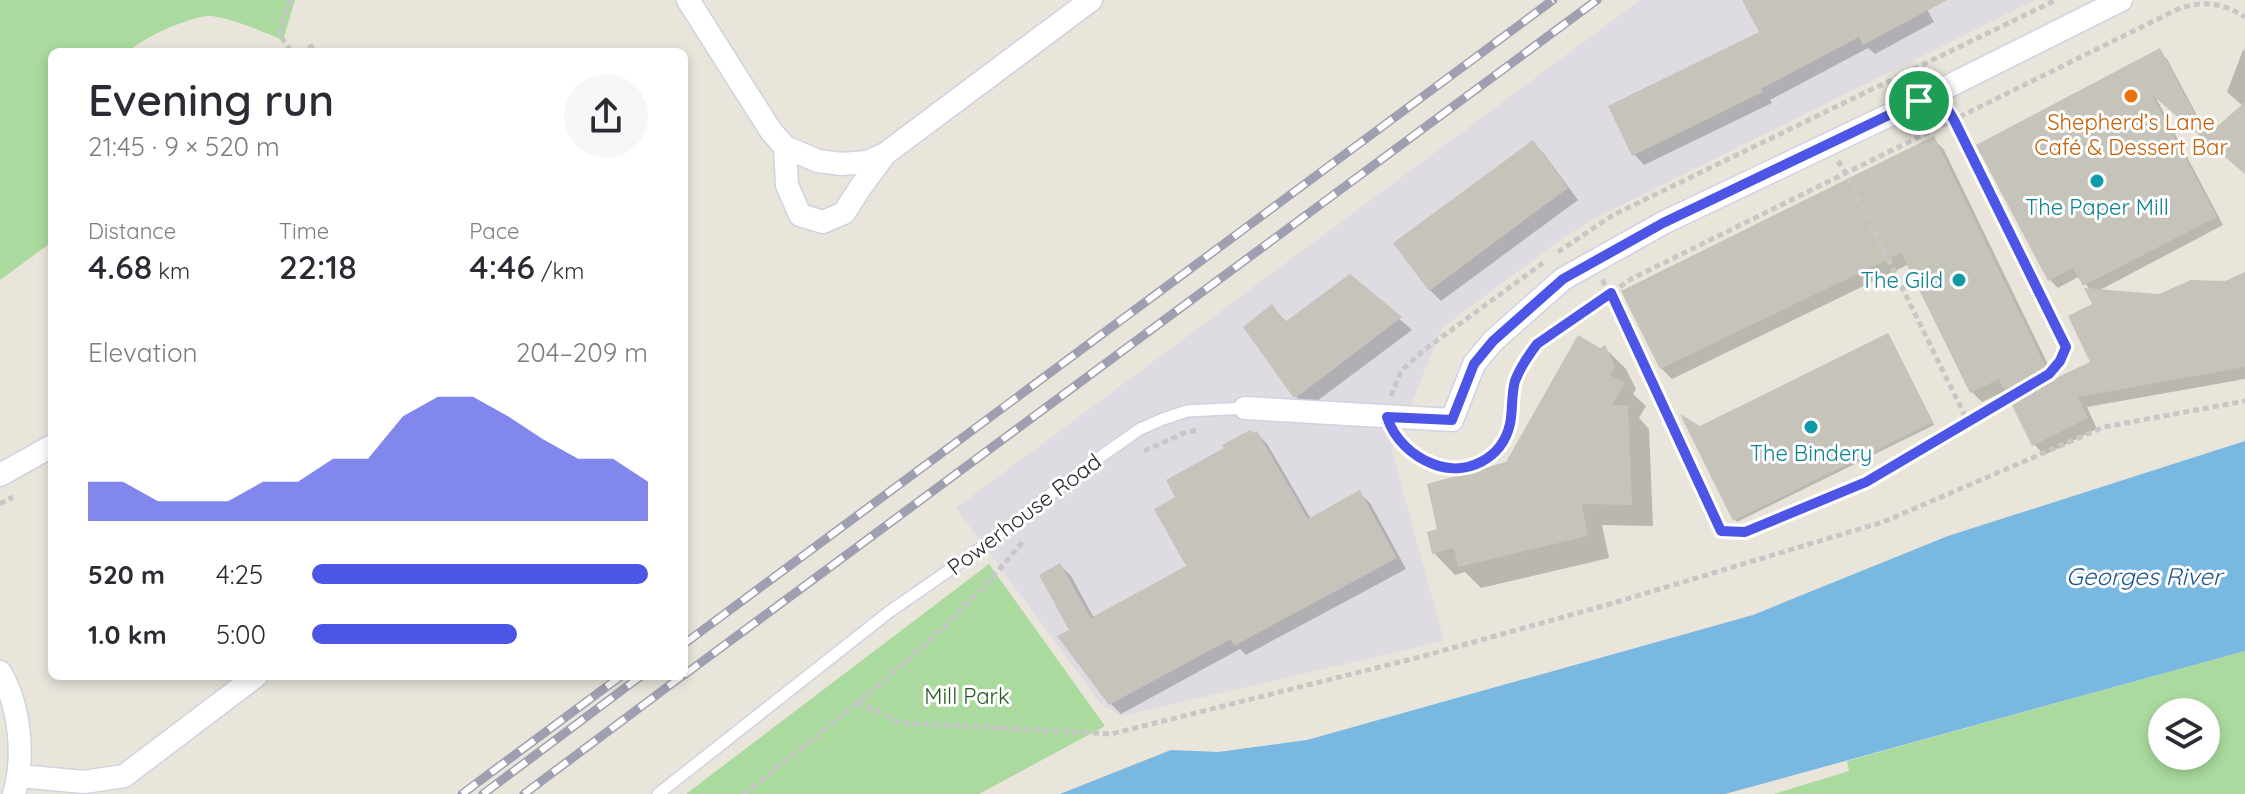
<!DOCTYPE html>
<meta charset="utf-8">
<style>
:root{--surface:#fff;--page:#f7f7f7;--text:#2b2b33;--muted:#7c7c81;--accent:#4c55e5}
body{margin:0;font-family:Quicksand,sans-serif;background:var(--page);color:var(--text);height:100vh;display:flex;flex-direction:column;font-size:30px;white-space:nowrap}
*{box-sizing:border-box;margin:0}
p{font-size:26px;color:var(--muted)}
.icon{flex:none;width:44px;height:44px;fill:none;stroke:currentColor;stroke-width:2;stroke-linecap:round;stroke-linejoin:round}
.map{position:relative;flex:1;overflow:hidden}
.drawer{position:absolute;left:48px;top:48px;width:640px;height:632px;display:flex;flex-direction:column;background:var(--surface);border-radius:12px;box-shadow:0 4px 12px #0003}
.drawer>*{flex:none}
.tools{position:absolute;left:2148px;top:698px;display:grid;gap:16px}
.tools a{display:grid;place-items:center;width:72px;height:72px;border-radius:50%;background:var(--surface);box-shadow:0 4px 12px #0003;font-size:40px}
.pin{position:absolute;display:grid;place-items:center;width:68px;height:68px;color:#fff;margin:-34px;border:4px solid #fff;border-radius:50%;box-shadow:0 2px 8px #0007}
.round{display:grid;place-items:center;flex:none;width:84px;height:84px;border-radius:42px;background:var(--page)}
.head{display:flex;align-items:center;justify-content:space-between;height:136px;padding:0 40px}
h1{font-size:44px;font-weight:600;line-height:60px}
.stats{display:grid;grid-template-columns:repeat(3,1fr);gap:12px;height:136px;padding:8px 40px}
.stats div{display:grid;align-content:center}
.stats b{font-size:34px;font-weight:600}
.stats small{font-size:22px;font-weight:400}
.stats p{font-size:22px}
.chart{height:224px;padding:16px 40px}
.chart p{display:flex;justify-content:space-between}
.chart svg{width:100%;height:144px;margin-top:8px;fill:var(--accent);opacity:.7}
ul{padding:0 40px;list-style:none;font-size:26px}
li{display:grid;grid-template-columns:128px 96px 1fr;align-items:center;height:60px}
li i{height:20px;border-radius:10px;background:var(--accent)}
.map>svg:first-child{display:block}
.industrial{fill:#dedbe2}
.green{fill:#aada9e;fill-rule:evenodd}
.water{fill:#79b8e0}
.shadow{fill:#0003}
.building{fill:#c5c3ba}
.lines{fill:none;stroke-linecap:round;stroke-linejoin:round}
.service-casing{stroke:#d1d2e0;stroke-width:14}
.minor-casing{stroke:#d1d2e0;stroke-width:25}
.path{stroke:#c7c7c7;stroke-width:5;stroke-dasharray:6 4;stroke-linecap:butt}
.service{stroke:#fff;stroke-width:11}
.minor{stroke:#fff;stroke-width:22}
.rail-casing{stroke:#9f9fb1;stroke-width:9}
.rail{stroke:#fff;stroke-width:6;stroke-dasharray:18;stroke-linecap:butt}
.route-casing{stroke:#fff;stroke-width:16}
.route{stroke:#4c55e5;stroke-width:10}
.food-dot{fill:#e8710a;stroke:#fff;stroke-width:3}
.culture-dot{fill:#0f9aa8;stroke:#fff;stroke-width:3}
.labels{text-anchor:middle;stroke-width:6;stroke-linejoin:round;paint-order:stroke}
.food-label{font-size:22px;fill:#c56008;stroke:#fff}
.culture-label{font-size:22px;fill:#0d838f;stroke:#fff}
.street-label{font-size:22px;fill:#282828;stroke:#fff}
.park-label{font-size:22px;fill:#265d21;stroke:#fff}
.water-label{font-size:24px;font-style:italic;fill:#1c5589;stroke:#fff}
</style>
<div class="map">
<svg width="2245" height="794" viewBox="0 0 2245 794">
<rect width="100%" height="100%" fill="#e9e5db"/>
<path class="industrial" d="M1640,0h395l-440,218 -32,20 -121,90 -50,123 52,190 -322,75 -20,-11 -146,-197z"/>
<path class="green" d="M0,0h295l-12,40c-23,-9 -46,-20 -71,-24 -18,-2 -71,22 -84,36h-76v190l-52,38z
M989,564l116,162 -126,68h-293z
M2245,651v143h-471l75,-23 -2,-10zM2162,712h44v44h-44z"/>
<path class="water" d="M2245,441v210l-520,143h-665l111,-44 47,2 89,-12 446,-125 195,-79z"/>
<path class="shadow" d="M1744,0h178l12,22 -59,32 -7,-6 -98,52 2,3 -128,62 -10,-11 128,-121z
M2243,50l2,1v121l-90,-76 68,129 -125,66 62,5 66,-13 19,-9v105l-158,28 10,22 -53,26 -10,-11 -27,-54 -25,12 -10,-10 -63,-128 -237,115 -11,-11 273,-229 10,11 112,231 37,-18 2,-59 -5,-14 -10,-14 -22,12 -8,-8 109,-229 8,8 41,77 35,-30 -16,-14z
M1533,142l11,12 34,46 -137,101 -11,-11z
M1350,276l62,54 -103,77h-3l-12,-12 -22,-89 15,17z
M1890,337l44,88 -197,97 -2,-3z
M1605,348l21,21 10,20 -3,5 13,12 -7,12 10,11 4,97 -51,-1 7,33 -128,30 -16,-16 -10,3 -21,-22 5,-22 68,-67 93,-114z
M1257,433l10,11 44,75 48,-26 11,10 36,66 -160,86 -6,-6 -119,65 -10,-10 -39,-74 -12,-65 11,11 23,42 95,-51 -11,-69z"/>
<path class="building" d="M1742,0h205l-84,45 -4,-8 -98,52 2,3 -131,64 -24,-50 151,-74z
M2160,48l46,88 39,-34v72l-93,-79 65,122 -134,69 -10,-18 -25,13 -72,-136z
M1934,136l118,244 38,-18 -22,-46 24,-12 -8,-16 75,6 32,-14 34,1 20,-9v95l-167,30 10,21 -56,28 -33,-67 -29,14 -69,-140 -241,116 -39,-78z
M1533,140l35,48 -139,103 -36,-48z
M1350,274l52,43 -105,80h-4l-50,-70 29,-23 13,18z
M1888,333l45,89 -200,99 -53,-107 20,12z
M1578,335l22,13 5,-3 10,21 -5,9 15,8 -13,22h16l4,100 -50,-1 6,32 -130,31 -4,-19 -22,6 -5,-22 10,-3 -10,-45 79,-22z
M1250,430l3,3 4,-2 51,88 52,-29 37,68 -163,88 -3,-7 -122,66 -52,-69 12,-6 -30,-55 21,-12 31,55 95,-52 -32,-57 21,-12 -9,-17 58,-32 -2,-3z"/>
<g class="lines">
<defs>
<path id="service" d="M658,794l231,-182 85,-59 116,-89 50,-35 23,-10 24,-8 58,-3"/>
<path id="minor" d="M688,0l83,131 14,16 33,14 24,3 25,-2 18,-8 206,-154
M785,147l2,38 13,30 23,7 21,-9 16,-25 25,-34
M1245,408l207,12 22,-56 19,-23 70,-62 100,-56 256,-122 202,-101
M0,475l52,-29
M0,672c20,33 25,85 14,122
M19,776l65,6 40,-6 132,-100"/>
</defs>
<use href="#service" class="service-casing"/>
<use href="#minor" class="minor-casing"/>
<path class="path" d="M290,0l-11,34 13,18
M299,52l18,-8
M1838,161l8,12 122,249
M1558,252l55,-37 443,-215
M1602,280l9,13 110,238 24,1 121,-50 183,-108 11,-13 6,-14 -118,-237
M1391,396l10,-25 23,-21 119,-87
M1399,438l23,21 18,8 20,2 15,-4 15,-8 10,-10 6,-11 4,-13 4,-39 6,-15 17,-25 94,-65 545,-269c25,-10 46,-8 69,7
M1144,451l40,-18 14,-3
M0,504l13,-7
M858,702l43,21 210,11 309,-77 190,-53 273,-82 221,-95 141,-26
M744,794c98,-79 201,-155 280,-254"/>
<use href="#service" class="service"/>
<use href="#minor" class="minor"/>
<defs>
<path id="rail" d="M684,644l869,-644
M684,675l913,-675
M462,794l159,-118
M483,794l158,-118
M524,794l158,-118"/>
</defs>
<use href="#rail" class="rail-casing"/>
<use href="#rail" class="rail"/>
</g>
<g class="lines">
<defs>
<path id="route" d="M1937,92l17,28 112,227 -6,14 -11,13 -183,108 -121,50 -24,-1 -110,-238 -74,51c-9,12 -17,23 -22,37 -4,14 -2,29 -5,43 -8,35 -44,53 -77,40 -21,-8 -39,-25 -46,-47l65,3 22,-56 19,-23 70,-62 100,-56z"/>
</defs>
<use href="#route" class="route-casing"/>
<use href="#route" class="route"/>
</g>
<circle class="food-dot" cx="2131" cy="96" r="8"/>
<g class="culture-dot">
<circle cx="2097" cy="181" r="8"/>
<circle cx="1959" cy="280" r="8"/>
<circle cx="1811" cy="427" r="8"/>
</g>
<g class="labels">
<g class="food-label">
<text x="2131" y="130">Shepherd’s Lane<tspan x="2131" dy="25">Café &amp; Dessert Bar</tspan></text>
</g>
<g class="culture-label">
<text x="2097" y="215">The Paper Mill</text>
<text x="1943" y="288" text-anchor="end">The Gild</text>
<text x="1811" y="461">The Bindery</text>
</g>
<g class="street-label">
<text transform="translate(1024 514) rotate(-37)" y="8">Powerhouse Road</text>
</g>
<g class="park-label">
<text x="967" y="704">Mill Park</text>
</g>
<g class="water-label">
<text x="2144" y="585">Georges River</text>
</g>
</g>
</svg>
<div class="tools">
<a><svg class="icon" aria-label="layers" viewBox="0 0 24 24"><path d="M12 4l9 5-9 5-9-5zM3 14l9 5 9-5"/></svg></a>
</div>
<div class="pin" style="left:1919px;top:101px;background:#1e9e55"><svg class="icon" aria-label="arrive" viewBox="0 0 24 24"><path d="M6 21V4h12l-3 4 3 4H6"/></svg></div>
<section class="drawer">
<div class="head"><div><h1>Evening run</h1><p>21:45 · 9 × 520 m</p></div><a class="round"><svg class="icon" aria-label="share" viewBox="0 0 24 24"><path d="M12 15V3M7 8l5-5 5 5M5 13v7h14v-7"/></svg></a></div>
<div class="stats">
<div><p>Distance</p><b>4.68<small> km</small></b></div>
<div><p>Time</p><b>22:18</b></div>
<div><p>Pace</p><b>4:46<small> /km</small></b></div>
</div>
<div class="chart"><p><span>Elevation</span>204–209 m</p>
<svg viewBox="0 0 160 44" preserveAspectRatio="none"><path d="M0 44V32L10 32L20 38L30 38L40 38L50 32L60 32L70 25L80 25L90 12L100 6L110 6L120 12L130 19L140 25L150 25L160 32V44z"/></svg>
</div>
<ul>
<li><b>520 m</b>4:25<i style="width:100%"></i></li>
<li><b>1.0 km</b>5:00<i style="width:61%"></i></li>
</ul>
</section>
</div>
